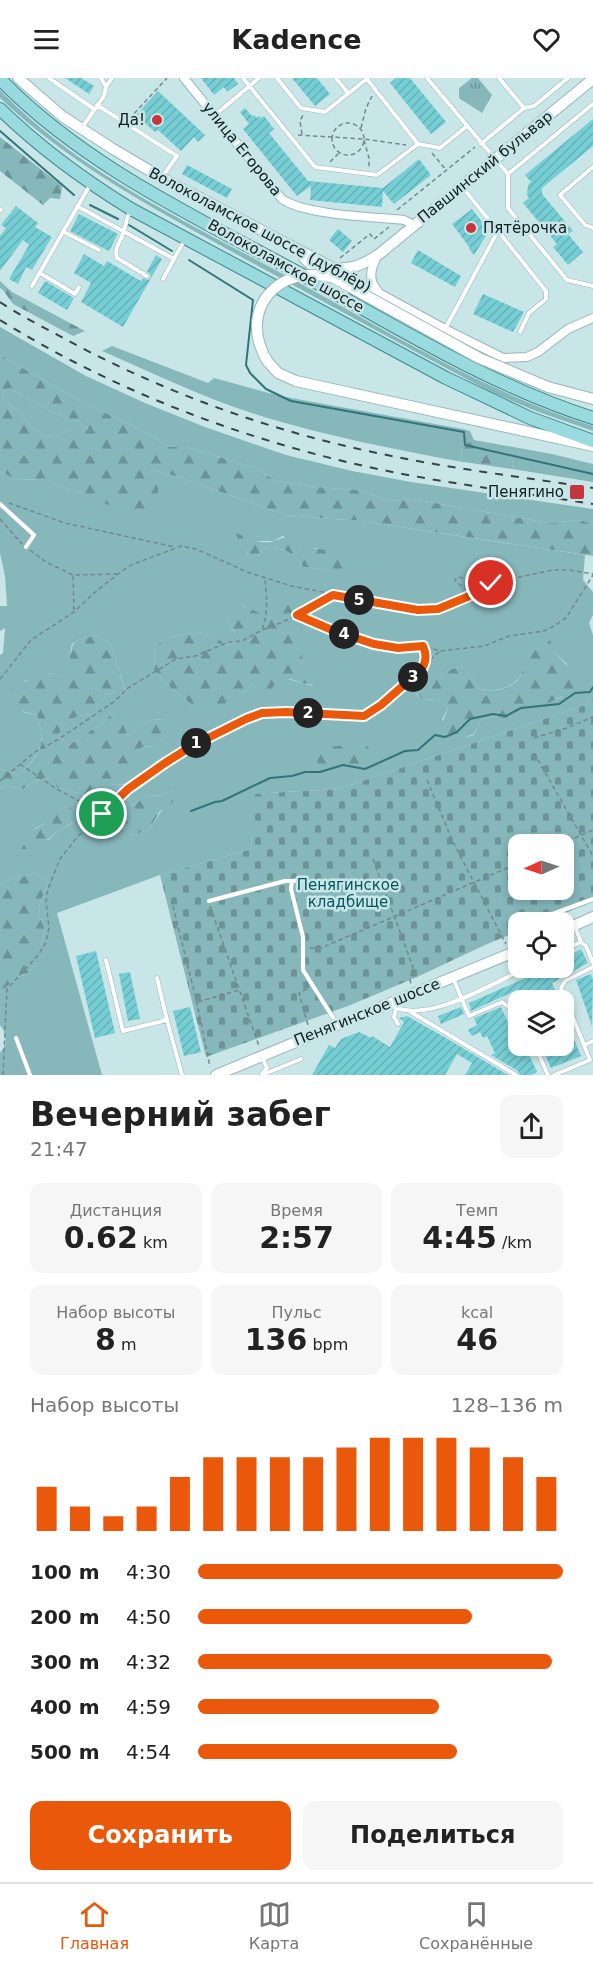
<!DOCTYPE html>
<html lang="ru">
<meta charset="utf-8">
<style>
:root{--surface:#fff;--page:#f6f6f6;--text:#222;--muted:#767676;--line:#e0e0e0;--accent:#ea580c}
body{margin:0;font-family:"DejaVu Sans",sans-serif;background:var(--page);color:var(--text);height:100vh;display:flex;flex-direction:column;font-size:22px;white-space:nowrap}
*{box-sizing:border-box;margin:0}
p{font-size:20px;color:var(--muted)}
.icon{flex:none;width:33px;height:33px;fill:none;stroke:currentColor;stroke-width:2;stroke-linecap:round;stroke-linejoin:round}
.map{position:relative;height:997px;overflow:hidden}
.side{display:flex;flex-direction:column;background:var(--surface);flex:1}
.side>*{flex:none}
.needle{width:39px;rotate:267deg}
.controls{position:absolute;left:508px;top:756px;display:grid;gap:12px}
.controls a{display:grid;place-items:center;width:66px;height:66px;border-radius:12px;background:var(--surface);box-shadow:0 3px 9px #0003;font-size:30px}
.pin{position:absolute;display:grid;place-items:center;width:51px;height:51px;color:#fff;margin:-26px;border:3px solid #fff;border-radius:50%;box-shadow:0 2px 6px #0007}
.km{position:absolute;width:30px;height:30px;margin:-15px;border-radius:50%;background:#222;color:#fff;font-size:16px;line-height:30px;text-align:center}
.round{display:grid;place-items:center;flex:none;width:63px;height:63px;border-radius:12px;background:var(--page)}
.headline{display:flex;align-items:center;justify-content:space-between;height:102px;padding:0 30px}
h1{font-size:33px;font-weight:700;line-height:45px}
.stats{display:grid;grid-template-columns:repeat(3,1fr);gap:9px;height:102px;padding:6px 30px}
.stats div{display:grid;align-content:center;border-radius:12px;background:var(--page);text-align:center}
.stats b{font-size:30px;font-weight:700}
.stats small{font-size:16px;font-weight:400}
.stats p{font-size:16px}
.chart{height:168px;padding:12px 30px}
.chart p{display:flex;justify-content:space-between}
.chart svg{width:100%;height:108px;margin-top:6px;stroke:var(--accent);stroke-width:6}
.cta{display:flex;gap:12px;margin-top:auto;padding:12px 30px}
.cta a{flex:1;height:69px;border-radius:12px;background:var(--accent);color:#fff;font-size:24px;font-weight:700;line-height:69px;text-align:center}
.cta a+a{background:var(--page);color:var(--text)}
ul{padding:0 30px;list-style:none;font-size:20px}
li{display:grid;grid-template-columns:96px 72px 1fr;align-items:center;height:45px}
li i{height:15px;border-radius:8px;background:var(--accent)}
header{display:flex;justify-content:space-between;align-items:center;height:78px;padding:0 30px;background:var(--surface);font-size:27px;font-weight:700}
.tab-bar{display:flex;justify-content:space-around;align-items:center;height:84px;border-top:2px solid var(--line);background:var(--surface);font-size:16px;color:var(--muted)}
.tab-bar a{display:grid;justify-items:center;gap:3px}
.tab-bar .active{color:var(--accent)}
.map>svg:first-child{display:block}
.grass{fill:#86b7bb;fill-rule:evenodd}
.forest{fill:url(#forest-firs);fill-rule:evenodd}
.cemetery{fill:url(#cemetery-stones);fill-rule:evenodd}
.park{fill:url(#park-tufts)}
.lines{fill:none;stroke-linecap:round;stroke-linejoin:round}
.stream{stroke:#32747a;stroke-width:2}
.building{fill:url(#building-hatch)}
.lane-casing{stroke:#98b5b8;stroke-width:5}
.street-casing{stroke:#98b5b8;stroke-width:10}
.secondary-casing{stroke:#98b5b8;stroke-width:12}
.primary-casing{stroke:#3e888e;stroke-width:14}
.path{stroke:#73898a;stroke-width:1.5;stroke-dasharray:4.5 3;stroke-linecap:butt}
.lane{stroke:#fff;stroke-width:4}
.street{stroke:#fff;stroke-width:8}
.secondary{stroke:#fff;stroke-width:10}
.primary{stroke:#99dadf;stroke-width:12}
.rail{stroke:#354345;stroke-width:2;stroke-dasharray:8 8;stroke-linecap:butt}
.secondary-bridge-casing{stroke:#98b5b8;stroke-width:12;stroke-linecap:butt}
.secondary-bridge{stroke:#fff;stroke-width:10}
.route-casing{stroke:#fff;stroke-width:12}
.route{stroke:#ea580c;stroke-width:8}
.poi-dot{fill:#c5353e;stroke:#c8e6e8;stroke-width:2}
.labels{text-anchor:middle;stroke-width:5;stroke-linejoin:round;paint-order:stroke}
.poi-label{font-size:15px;fill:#121d1e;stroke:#c8e6e8;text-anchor:end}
.street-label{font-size:15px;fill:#121d1e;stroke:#c8e6e8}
.park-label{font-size:15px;fill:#03565b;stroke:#c8e6e8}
</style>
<header><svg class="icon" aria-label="menu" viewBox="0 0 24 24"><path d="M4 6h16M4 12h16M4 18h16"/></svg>Kadence<svg class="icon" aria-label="heart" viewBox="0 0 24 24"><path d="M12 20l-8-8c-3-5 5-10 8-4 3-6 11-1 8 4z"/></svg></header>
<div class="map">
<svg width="593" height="997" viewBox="0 0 593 997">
<defs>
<pattern id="forest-firs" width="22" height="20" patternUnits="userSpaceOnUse" patternTransform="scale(1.5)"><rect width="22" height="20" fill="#86b7bb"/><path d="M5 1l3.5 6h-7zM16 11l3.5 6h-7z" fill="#6c9497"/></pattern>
<pattern id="cemetery-stones" width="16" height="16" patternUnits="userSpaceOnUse" patternTransform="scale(1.5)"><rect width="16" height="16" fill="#86b7bb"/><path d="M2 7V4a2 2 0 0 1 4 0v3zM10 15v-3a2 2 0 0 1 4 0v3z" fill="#6c9497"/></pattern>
<pattern id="park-tufts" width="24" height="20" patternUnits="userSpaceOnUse" patternTransform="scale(1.5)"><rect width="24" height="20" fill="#86b7bb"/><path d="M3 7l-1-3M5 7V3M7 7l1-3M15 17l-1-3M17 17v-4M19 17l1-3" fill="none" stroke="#6c9497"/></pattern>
<pattern id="building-hatch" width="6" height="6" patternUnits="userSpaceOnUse" patternTransform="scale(1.5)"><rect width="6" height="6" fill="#76ced5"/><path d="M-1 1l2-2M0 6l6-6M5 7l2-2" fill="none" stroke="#65b0b6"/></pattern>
</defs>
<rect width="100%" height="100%" fill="#c8e6e8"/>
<path class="grass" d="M0,12c80,84 192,134 292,189 98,53 194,114 301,147v5l-57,-20 -45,-19c-82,-43 -163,-88 -244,-132 -87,-48 -174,-93 -247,-162z
M0,249l86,49 59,27 60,24 81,28 66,16 59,11 182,27v15l-13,-4 -31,3 -137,-24 -22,2 -33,-11 -40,-3 -41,-6 -20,-13 -70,-21h-17l-29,-18 -60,-28 -80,-46z
M112,268l96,37 6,-5 66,18 183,33 7,2 4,9 78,14 41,10v18l-81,-13 1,-5 -2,-9 -14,-3 -35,-3 -1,9 -4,3c-64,-12 -130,-25 -193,-44 -56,-17 -109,-43 -162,-66z
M10,310l43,25 27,9 9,8h-15l-27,7 -16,-10 -11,-15 -16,-11 -2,-9z
M152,392l27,7 106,38 75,6 225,34 -2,25 10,12v23l-4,8 4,12v64l-8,6 -246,84 -89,5 2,55 -92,26 -103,38 45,162h-102v-22l6,-9 -2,-13 -4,-6v-32l16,-15 11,-4 8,-9v-13l7,-10 3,-12 -5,-12 -1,-12 9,-24 -13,-9 -35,10v-94l6,-3 17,3 12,-8 15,-3 8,10 28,7 28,-11 15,1 2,-26 11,-12 14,-1 9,-12v-15l-14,1 -23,16 -5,-13 -10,-11 -9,10 -35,23 -11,-9c9,-18 15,-20 35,-22 9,-17 13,-21 32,-25l-15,-46 -14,-8 -18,5 -6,4 -7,35 -14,-6 -13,6 -14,2 -1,31 14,3c10,30 3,39 -18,60l-19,-6v-114l3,-2 2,-25 -5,3v-25h7l-2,-30 -5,-23v-82l16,9 25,-1 42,15 65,-19zM283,458l15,10 9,2h10l17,8 -1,17 -10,-4 -20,-2c-8,-15 -24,-22 -41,-18l-5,8h-10l1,-9 7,-7h19zM244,528l23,12 16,-2 -1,10 18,24 2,11 11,25 -29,-8c-11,6 -21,8 -33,7l-7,8 -52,12 -20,-16 -18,-19 1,-25c13,-9 40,-15 55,-11 6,2 12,8 16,11l9,-2v-8l-8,-16zM549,563l7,13 11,10 -5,33 -54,22 -14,-3 -14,5 -6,14 -12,3 -20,-18 6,-12 -10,-9 -15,1 -7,-6 13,-5 9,-11 11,-8 13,-4 18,23c27,5 46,-8 47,-36l12,-4zM174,713l-25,39 -20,6 -16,-7 11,-23 11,-2 11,-8 16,-1zM65,728l13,4 8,17 -13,-4 -14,7 -11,10 -14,-11 12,-6z"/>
<path class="forest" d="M0,59l62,49 -2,13 -10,-1 -7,7 -43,-34z
M0,203l12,11 73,39 -12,5 -60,-32 -10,-14 -3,-2z
M0,277l80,46 60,28 29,18h17l70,21 20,13 41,6 40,3 33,11 22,-2 137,24 31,-3 13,4v32l-233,-35 -75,-6 -106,-38 -27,-7 -4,5 11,9 -1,9 -21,24 -54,-23 -42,-15 -25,1 -16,-9zM10,310l43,25 27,9 9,8h-15l-27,7 -16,-10 -11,-15 -16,-11 -2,-9z
M467,364l44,13 2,9 -1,5 -55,-8 4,-3 2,-13z
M236,455c12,5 25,12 38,8 10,-3 8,-5 19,-3l5,8 29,4 7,6h10l3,6 -6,7 -8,4 -10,-4 -20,-2c-8,-15 -24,-22 -41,-18l-5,8 -10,1 1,-10 -9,-5z
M285,522l7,3 3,4 -4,6 -8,4v9l17,24 6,19 13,10 -1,6c-21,2 -32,-18 -48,6l-9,-5 -10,-1 -7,8 -9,5 -6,-2 -4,9h-33l-20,-16 -18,-19 1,-25c13,-9 40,-15 55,-11 6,2 12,8 16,11l9,-2v-8l-8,-16 2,-8c19,-12 25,3 42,7z
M96,557l14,8 15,47c-19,2 -23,8 -32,24 -19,2 -26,4 -35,22l11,9 35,-23 9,-10 14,-4 -4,15 5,13 23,-16 14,-1v15l-9,12 -14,1 -10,12 5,13 -8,13 -15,-1 -28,11 -28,-7 -9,-10 -14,3 -12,8 -17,-3 -6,3v-20l19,6c21,-20 28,-30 18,-60 -14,-3 -24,-7 -34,-17 15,-21 28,-15 48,-25l13,5 9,-34 5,-4z
M550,562l6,14 20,21 -1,15 -53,26 -14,3 -14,-3 -14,5 -6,13 -28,10 -8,-10 10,-26 -10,-9 -15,1 -7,-7 13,-4 9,-11 11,-8 13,-4 18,23c28,6 46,-8 46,-36l13,-4z
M366,666l8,13c-18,11 -35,16 -54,10l-6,-11 10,-9z
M174,713l10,3 -24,17 -11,19 -20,6 -9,1 -7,-8 11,-23 11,-2 11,-8 16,-1z
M65,728l13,4 12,-3 8,12 -12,8 -14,-4 -13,7 -23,19h-20l7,-13 23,-13 5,-13z
M35,795l13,9 -9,24 1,12 5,12 -3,12 -6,10 -1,13 -8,9 -11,4 -16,15v-110z"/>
<path class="cemetery" d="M593,621v203l-51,20h-23v13h-10l-24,10 -68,32 -69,29 -142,51 -46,-182 92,-26 -3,-55 90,-5 246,-84zM519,766h45v46h-45z"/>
<path class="park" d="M472,0h6l14,17 -10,18 -23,-15v-10z"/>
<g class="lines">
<path class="stream" d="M0,53l74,64
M90,127l28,14
M129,147l43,26
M189,182l64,40 -7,65 4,8 16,16 25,12 173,31 1,13 128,29
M191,733l24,-9 7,-1 48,-23 22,-2 13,-4h15l23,-7 22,4 40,-18 13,-1 17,-15 10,2 12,-5 13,-13 23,-5 13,2 15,-8 38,-4 16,-11 15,-1 3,-5"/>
</g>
<path class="building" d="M65,0h16l13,8 -5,8z
M201,0h33l4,6 -11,8 -3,-5 -10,8z
M292,0h25l13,16 -15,12z
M396,0h14l36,44 -15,12 -41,-51z
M158,13l47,44 -7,7 -4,-5 -13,14 -23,-21 -3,2 -19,-17z
M245,30l7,8 2,-1 3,3 2,-2 2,2 3,-2 10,13 -5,4 39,48 75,7 36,-29 12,16 -37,29 -11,-13 -1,16 -72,-7 1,-14 -14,10 -54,-67 6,-5 -9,-12z
M593,41v27l-51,42v6l31,37 -5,3 15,18 -15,13 -15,-18 4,-3 -34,-41 6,-5 -2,-3 1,-10 3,-3 -6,-7z
M187,87l45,24 -5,9 -45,-24z
M16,128l22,17 -3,4 17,10 -20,33 -6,-3 -8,17 -9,-5 20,-34 -6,-5 -23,31v-35l6,-8 -5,-3z
M472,131l17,22 -15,24 -5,-6 1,-1 -18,-24z
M79,136l39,20 -9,17 -39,-20z
M338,151l14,12 -9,11 -14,-12z
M418,172l43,26 -6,11 -44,-24z
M84,176l20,12 3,-5 34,20 2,-3 5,2 3,-2 -1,-4 -3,-3 9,-16 6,4 -39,68 -42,-25 10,-19 -17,-10z
M45,203l29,17 -7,12 -29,-17z
M483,216l41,18 -11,20 -40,-18z
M581,871l7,14 -36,20 5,11 -15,6h-20l-5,-10 -46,21 -2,-8 79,-35h16v-9z
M96,873l19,82 -20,5 -19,-82z
M130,894l10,47 -12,2 -9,-47z
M591,896l2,6 -1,46 -16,-46z
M190,929l11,45 -17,4 -11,-45z
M461,929l3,7 -23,10 -3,-8z
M501,929l10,22 2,-1 6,18h6l12,26 -6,3h-11l-2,-4 -27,-16 4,-2 -8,-17 -4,2 -3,-6 -8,4 -4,-6 9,-5 -3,-7z
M564,937l17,41 -30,12 -10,-22h23z
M407,938l39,22 62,37h-43l7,-12 -15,-9 -12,21h-133l17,-30 6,3 6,-9 18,-7 12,6 1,-2 18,11 14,-25 -5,-4z"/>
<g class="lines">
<defs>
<path id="lane" d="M49,0l45,31
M243,0l72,89 62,8 41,-31
M277,0l24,30 24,4 43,-34
M336,0l12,15
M427,0l81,96
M367,1l51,65 22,4 27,-22
M106,9l6,-9
M593,26l-85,70v34l59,72 26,6
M97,27l80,51 -15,21
M524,30l10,-2 34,-28
M215,37l44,-37
M83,48l21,-30 2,-9 -5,-9
M481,66l43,-36 -25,-30
M593,89l-33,28 25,30 8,3
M77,128l97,53
M0,131l1,1
M131,132c-5,8 -5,15 -8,24 -3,9 -9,13 -6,24l30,18
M498,153l48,60v8l-17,14 -9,19
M64,154l35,18
M40,195l35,21 4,-7
M163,201l21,-38
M32,208l58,-101
M445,251l53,-98 -35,-43
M0,426l34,31 -8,12
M303,802l-11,1 -1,8 12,48v33l34,54
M209,823l76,-20h7
M531,844l62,-23
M581,864l5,4 7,17
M564,872l17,-8 -6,-15
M106,882l17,71 44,-11 15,55
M593,889l-28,14 -4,7 23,57 9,-4
M157,900l10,42
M453,900l16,38 33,-14 17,13
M390,927c35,21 103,-22 136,-37
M396,931l-2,8 4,7
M409,933l107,64
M16,960l14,37
M535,968l13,29
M262,996l5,-6 -5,-11
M262,997l39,-16
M554,997l36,-15 -6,-15"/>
<path id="street" d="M184,0l98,121c22,16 92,18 122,21l10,5
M377,179c-7,12 -9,24 1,34
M333,190l112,61 58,29 24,-1 11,-5 30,-23 25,-11"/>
<path id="secondary" d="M18,0l44,38 51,33 49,29 169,89c19,4 31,-2 47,-12l215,-176
M304,180l39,36
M268,284l10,11 18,8 297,65
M548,309l45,12
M564,852l29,-13
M216,997l303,-125"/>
<path id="primary" d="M0,1c85,88 202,141 308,199 92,51 184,108 285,140
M0,31c40,39 84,71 131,100l315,169 84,40 63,23"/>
</defs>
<use href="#lane" class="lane-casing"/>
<use href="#street" class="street-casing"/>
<use href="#secondary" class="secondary-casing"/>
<use href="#primary" class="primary-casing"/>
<path class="path" d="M129,41l38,-41
M332 61a16 16 0 1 1 32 0a16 16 0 1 1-32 0Z
M361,50l5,-20 6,-12
M302,56l-2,-13 4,-8
M298,57l66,4 42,6
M364,62l5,18v10
M432,75l14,17
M330,84l9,-9
M397,132l78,-63
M340,180l30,-24 4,5 15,-12
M9,425l56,20 110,24
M0,441l22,25
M30,472l16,12 27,13 44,-1
M73,498l1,34
M468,518l22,-12
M297,537l35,15 42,14 24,4 25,-2 17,5 44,-5 25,-10 35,-5 8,-4 14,-9 27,-43
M263,552l24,-10 44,-24
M423,569l3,14 -3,5
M0,601l31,-39 43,-28 20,-19 24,-19 13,-9 50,-19 15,3 51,23 44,14 127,24 20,-1 29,-12v-7l-12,-9 2,-4 34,6 62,-13h16l24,4
M534,660l33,-10 26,-11
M534,675l59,103
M20,686l35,24 35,19 37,-18
M427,702l26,62 53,102
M0,703l35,-29 24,-13 56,-38 13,-13 48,-29 19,-3 34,-14 13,-1 20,-11c6,-17 5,-33 3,-50
M561,766l32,-14
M373,781l40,108 -3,13 1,4
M173,828l24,97 13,64
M210,828l49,140
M310,870h11l198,-85
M307,911l-8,4 9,32
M198,924l41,-12
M3,997l4,-86 32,-35 7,-12 3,-14 -3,-27 2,-12 12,-30 18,-23 50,-47 64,-44 54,-26 16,-6 24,-1 78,4 17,-11 59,-54"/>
<use href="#lane" class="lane"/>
<use href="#street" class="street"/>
<use href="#secondary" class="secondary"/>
<use href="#primary" class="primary"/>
<path class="rail" d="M0,224c21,14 45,26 67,38 98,53 206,92 315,114 70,15 141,23 211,34
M0,242c108,67 228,114 351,143 80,19 162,28 242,41"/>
<defs>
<path id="secondary-bridge" d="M268,284c-32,-51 10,-100 66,-84l145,80 69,29"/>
</defs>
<use href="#secondary-bridge" class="secondary-bridge-casing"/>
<use href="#secondary-bridge" class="secondary-bridge"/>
</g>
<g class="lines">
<defs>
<path id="route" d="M102,736l26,-25 37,-26 27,-17 54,-27 16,-6 24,-1 78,4 17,-11 41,-36c4,-8 5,-14 1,-23l-25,2 -24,-4 -42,-14 -35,-15 36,-20 85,15 20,-1 29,-12 24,-14"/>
</defs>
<use href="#route" class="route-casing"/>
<use href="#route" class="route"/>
</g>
<g class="poi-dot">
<circle cx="157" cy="42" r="6"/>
<circle cx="471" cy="150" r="6"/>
<rect x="569" y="406" width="16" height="16" rx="3"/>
</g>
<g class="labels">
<g class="poi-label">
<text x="145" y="47">Да!</text>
<text x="483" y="155" text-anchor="start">Пятёрочка</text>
<text x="564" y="419">Пенягино</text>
</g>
<g class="street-label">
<text transform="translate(242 71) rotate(51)" y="5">улица Егорова</text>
<text transform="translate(485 89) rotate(-39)" y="5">Павшинский бульвар</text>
<text transform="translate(260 152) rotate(28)" y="5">Волоколамское шоссе (дублёр)</text>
<text transform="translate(286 188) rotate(29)" y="5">Волоколамское шоссе</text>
<text transform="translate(367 934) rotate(-22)" y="5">Пенягинское шоссе</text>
</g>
<g class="park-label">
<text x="348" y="812">Пенягинское<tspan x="348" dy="17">кладбище</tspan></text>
</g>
</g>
</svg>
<div class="controls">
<a><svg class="needle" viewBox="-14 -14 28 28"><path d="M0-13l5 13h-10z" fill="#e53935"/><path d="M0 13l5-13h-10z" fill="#767676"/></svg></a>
<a><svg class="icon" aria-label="locate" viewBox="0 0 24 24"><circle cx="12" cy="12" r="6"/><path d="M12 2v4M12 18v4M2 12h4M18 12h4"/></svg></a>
<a><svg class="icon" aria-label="layers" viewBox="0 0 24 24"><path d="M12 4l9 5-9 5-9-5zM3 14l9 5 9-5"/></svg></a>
</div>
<div class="pin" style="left:102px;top:736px;background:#1e9e55"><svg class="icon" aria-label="arrive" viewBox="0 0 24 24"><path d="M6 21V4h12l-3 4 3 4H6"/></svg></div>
<div class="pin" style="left:491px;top:505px;background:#d93025"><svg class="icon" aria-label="check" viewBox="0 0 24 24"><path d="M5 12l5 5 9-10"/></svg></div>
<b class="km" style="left:196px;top:665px">1</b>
<b class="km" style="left:308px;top:635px">2</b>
<b class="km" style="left:413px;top:599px">3</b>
<b class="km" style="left:344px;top:556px">4</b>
<b class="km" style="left:359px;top:522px">5</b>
</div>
<section class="side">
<div class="headline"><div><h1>Вечерний забег</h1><p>21:47</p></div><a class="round"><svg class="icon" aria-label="share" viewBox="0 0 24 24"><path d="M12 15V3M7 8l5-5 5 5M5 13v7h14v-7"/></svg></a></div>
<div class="stats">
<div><p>Дистанция</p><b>0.62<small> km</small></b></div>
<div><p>Время</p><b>2:57</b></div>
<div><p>Темп</p><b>4:45<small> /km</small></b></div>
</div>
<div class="stats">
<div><p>Набор высоты</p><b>8<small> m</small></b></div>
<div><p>Пульс</p><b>136<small> bpm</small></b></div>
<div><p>kcal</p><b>46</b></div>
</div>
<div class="chart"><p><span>Набор высоты</span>128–136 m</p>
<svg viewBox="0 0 160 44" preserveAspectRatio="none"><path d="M5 44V26M15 44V34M25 44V38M35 44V34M45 44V22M55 44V14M65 44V14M75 44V14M85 44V14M95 44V10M105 44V6M115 44V6M125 44V6M135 44V10M145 44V14M155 44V22"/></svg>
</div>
<ul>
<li><b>100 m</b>4:30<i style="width:100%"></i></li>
<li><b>200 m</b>4:50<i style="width:75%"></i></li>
<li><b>300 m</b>4:32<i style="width:97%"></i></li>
<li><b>400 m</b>4:59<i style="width:66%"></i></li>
<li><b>500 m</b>4:54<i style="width:71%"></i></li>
</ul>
<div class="cta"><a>Сохранить</a><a>Поделиться</a></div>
</section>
<nav class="tab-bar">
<a class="active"><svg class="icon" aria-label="home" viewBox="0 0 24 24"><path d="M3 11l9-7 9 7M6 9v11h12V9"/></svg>Главная</a>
<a><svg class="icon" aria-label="map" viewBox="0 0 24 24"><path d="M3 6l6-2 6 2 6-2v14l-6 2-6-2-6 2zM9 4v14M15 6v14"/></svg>Карта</a>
<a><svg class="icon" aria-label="saved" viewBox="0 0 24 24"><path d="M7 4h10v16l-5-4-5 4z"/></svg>Сохранённые</a>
</nav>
